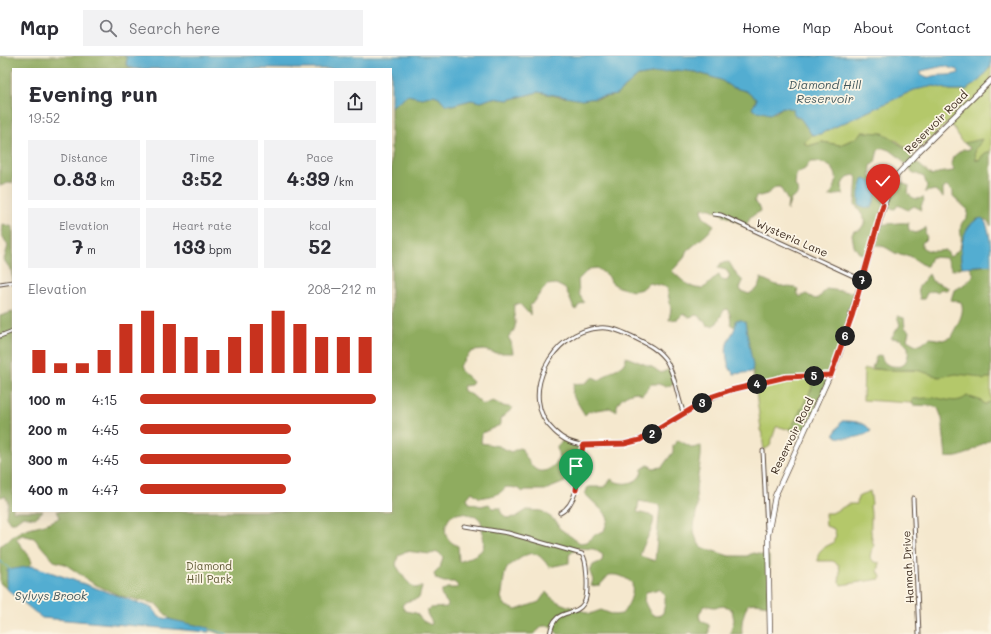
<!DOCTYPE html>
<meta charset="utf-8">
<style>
:root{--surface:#fff;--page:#f2f2f3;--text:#2b2b33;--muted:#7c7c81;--line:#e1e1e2;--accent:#c8321e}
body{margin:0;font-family:Mali,sans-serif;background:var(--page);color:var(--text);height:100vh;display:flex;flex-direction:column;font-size:15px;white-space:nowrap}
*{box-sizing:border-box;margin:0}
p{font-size:13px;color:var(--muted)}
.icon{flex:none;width:22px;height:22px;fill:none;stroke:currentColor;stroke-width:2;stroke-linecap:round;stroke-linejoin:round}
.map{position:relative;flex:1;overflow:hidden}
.sheet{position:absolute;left:12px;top:12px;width:380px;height:444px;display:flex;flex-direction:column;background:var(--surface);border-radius:0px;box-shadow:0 4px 16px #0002}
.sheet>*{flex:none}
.pin{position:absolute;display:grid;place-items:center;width:34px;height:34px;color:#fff;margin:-41px -17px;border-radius:50% 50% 50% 0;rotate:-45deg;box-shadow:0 0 4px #0007}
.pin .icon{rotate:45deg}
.km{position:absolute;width:20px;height:20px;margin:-10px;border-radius:50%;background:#222;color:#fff;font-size:11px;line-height:20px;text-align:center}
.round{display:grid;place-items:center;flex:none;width:42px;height:42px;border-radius:0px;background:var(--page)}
.summary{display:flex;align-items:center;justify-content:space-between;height:68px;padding:0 16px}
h1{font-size:22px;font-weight:700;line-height:30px}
.metrics{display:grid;grid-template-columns:repeat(3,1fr);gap:6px;height:68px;padding:4px 16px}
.metrics div{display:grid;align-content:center;border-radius:0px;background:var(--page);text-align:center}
.metrics b{font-size:20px;font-weight:700}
.metrics small{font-size:11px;font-weight:400}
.metrics p{font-size:11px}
.chart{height:112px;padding:8px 16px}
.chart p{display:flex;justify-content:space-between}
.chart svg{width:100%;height:72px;margin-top:4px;stroke:var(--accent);stroke-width:6}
ul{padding:0 16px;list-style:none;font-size:13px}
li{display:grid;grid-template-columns:64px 48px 1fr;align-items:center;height:30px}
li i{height:10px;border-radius:5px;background:var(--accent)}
header{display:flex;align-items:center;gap:24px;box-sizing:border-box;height:56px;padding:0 20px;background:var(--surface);border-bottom:1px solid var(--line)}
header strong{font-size:19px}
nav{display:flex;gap:22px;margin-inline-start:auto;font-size:14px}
.search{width:280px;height:36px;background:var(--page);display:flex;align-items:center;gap:10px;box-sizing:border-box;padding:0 14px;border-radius:0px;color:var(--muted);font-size:15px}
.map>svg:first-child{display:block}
.green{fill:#b4c86b;stroke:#787944}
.forest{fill:#8fac5f;stroke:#656b3e;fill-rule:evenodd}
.water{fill:#53add1;stroke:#476c78;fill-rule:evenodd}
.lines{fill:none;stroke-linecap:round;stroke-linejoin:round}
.stream{stroke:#53add1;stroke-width:1}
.street-casing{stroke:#574638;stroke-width:5}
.secondary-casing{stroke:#574638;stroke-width:6}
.street{stroke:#fff;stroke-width:3}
.secondary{stroke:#fff;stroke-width:4.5}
.route-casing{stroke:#fff;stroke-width:8}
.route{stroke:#c8321e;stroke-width:5}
.labels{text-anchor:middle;stroke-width:3.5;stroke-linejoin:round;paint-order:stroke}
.street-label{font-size:11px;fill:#3b2a1e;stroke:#fcf5e5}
.park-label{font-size:11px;fill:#5f5935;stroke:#fcf5e5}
.water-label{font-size:12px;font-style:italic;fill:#43585d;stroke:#fcf5e5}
</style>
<header>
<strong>Map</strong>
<div class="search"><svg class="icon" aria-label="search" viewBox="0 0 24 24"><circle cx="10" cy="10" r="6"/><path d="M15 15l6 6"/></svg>Search here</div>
<nav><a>Home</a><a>Map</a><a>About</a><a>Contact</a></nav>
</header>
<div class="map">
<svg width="991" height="578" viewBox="0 0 991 578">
<rect width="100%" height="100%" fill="#fcf5e5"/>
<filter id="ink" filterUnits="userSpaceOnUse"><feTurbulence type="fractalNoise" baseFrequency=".025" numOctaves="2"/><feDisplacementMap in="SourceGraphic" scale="8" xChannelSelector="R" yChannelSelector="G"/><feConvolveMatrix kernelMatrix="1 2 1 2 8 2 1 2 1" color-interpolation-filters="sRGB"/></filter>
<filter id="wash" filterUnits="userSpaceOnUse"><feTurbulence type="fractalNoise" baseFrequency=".012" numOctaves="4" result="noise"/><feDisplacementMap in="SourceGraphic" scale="16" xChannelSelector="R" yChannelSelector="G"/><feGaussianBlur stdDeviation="0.9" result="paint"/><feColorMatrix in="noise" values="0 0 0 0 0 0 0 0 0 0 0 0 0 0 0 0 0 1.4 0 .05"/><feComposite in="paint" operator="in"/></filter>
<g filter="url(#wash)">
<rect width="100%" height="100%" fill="#f5e8ce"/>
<path class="green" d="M991,10v85l-6,2 -6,7 -5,-2 1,-7 -15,-11 -5,-11 -7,-7 -34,32 -18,-14 -34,-8 -6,6 -16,7 -18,-3 -14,4 -3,-2v-3l7,-6 8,-1 94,-44 20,-4 16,4h16l14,-10z
M864,313l127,4v35l-128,-8z
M786,321l25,1 2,10 -23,42 -10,-3h-4l-6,19 -6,4 -9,-64z
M870,435l2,13 -2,2c3,14 -2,23 4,40l-3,6 -1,5 4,5 6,1 -2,8 3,6 -1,2 -39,6 -2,-2 1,-11 -1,-7 -6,-4h-15c-2,-11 7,-14 15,-18l3,-8 -2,-6 -8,-3 -1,-13h7l17,-9h8l1,-7z"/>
<path class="forest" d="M0,0h124l3,1 -1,8 8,4h-121v114l-2,-1 -11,4z
M677,14l19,2 25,8 10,7 15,4 10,7 -2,8 21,7 8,-6 10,2 3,8 5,1 11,17 -7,6v3l3,2 14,-4 18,3 16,-7 6,-6 21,1 31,21 -2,4 20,18 6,-3 15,-2 1,-2 -3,-5 2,-7 10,-8 6,1 1,-2 -6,-5 18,-4 -7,12 1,9h3l6,-7 6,-2v75l-4,-6 -10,-1c-14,10 -19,33 -15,48l-10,3 -6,-12 -15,-1 -4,9h-2l-15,-10 -15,-3 -10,-6 -12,-3 -5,11 -9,-2 -5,-7 -2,-12 2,-3 6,-1 6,-9 -11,-17 2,-26 -2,-3 -5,1 -8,8 1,10 -14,2c16,-19 4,-36 -19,-34l-5,7 -9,5 -1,11 3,6 -1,4 -6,4 -4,11 1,-9 -8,-14h-4l-9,7 -11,3 -2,4 6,6 1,4 -11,6 -4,9 -35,-17 -9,-1 1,9 11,8 -6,8 -22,19 -2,6 -12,13c8,7 21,22 33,16 5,-3 8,-9 14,-12l3,5 5,1 3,-5 -4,-6 -8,-2 3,-5 8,-1 7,12 7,7 -3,7 1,3 8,3 9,-6 3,-10 15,7 19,3 3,1 -1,4 3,4 6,-3 9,5 4,-1 7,-9 23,3 10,-1 -25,77 -32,68 -12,-6 22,-42 -1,-10 -25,-1 -31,9 -10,-64 -9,-2v7l-5,-2 -1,-11 -3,-5 -3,1 -7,13 -5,3 -6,-1 -1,-4 -8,-6 -8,2 -6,-3 -5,5 -9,1 2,-11 -4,-22 -18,-4 -7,6 -9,2 -15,-4 -7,-5 -2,-5 -12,-9 -8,1 -11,11 1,14 5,8 -5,3 -3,5 -2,-1 -8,-20 -10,-5 -9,1 -17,21v9l-11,-12 -5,2c-2,15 7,21 -6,32l3,5 2,11h-17l-12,-3 -10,1 -3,1 -12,14 2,5 12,11 -2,3 -8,1 1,5 8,4 11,10 10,-4 10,5 10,2 -13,11v6l-18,8 -1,10 17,3 13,6 8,-4 3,1c1,5 4,7 6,11 8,17 22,13 31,-1l-2,-12 7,-8 19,6 -2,17 -6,1 -10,19 -20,8h-20l-2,2 -5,-4 -12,-1c-8,10 -15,8 -26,11l-8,-6 -5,6 2,5 12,3 8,-2 4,4h8v5l6,5 9,-1 11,-7 15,1 15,11 2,6 21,15 7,-1 9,-8 8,-3 4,-12 -3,-6 -20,-19 3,-7h17l6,-8c10,8 31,5 31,-10l6,-4 5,3 9,-1 11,-15v-6l5,-6 15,8 8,-2c1,16 -4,29 -5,44 0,5 1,10 1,15 -1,18 -8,25 4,42l28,9h18l6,-3 16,3v49l-14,-2 -7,1c-5,11 -7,18 -6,30h-12l4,-14 -2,-10c-8,-6 -9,-3 -18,-3 -4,0 -5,-2 -10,-1l-5,8 1,6 9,5v9h-15l-4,-2 -2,2h-130l-8,-8h-7l-9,8h-314l-12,-5 -36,-8 -16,-17 -35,-8 -27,-12 -29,-20 -11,-3 -20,-23 -12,-3 -6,4 14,18 2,6c-8,10 -20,13 -26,25l-6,-5v-37c8,-5 13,-11 21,-15 13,-6 26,-5 39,-14l-3,-6h334v-404l16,-12 15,3 12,-3 5,2 6,7 7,1 19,-5 10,2 11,-4 16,2 30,-8 22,5 37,2 19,-4 22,-19zM882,92l8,2 9,7 13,15 12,5 3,9 -2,6 10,-2 8,7v-8l4,-3 6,6v4l15,14 -1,8c-16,10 6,25 -17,39l-4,-7c-8,1 -17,3 -24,-3v-4l5,-5 -2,-5 1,-6 -3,3 -8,3 -6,-3 -1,-7c-11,-1 -20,2 -30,1l5,-17 12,2 3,-4 10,5 6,-4 8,4 -1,-4 3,-6 -1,-3c-5,4 -12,1 -15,-4l1,-7 -7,-3 -6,-6 -4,4 -9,-3h-11l-2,-3 1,-9 4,-4 3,-12zM639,445l21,4 -5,56 -15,-5c2,-11 17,-32 13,-40l-16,-4zM462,457l14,3 5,5c4,30 8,29 -22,41l-1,-16c-15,-6 -16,-20 -6,-31zM577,492l17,1 9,6 -1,6 -9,4 -3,7 3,8 -2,6 9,-1 9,-10c10,-1 16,2 23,8 2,12 -3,22 -10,31l-8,1 -13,-5 -11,4c-16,-8 -32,-7 -44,-22l-7,10 -23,8 -10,-4 -5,-8c2,-8 2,-17 4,-25 2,-6 5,-8 10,-11 16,-12 22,-12 34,5l20,-4v-8zM406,495l24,3 8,-2 5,5 -3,11 -6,6 2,5 8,3h10l4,4 -1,2h-10l-5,3 -1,4 7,9 -1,3 -16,1 -4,3v3l5,8 -1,3 -8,-4 -7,-8 -11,-2 -3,-5 3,-4 14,-4 3,-11 -8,1 -9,-9 -9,-14 2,-9zM659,533c9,5 6,15 4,24 -10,9 -16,-5 -19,-13l2,-8z
M3,168l10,3v54l-2,-11 -7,-10 4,-14 -6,-11z
M991,209v113h-5l-2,2 -10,-4 -18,-2 -17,3 -22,-7h-33l-12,-2 4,-11 5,-2c2,11 11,12 21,11 6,-6 7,-11 6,-19l-8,-8 -9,-1 9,-13 -3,-9 7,2 1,10 4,3 -2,9 9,5 6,-1 8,-6 13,2 8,-3c5,-11 15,-24 10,-35l-10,-2 3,-10 10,-5 10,-10 -4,-8z
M929,218l3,7 17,7 -3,2 -5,-1 -4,3 -5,-1 -5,2 -3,6h-4l-2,-11z
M13,256v199h30l-8,7 -12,-2 -8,6h-5l-4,-6 2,-14 -3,-6 -5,1v-181z
M626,301l26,10 9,6 9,-4 5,14 -9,4 -7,-3h-8l-9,11 -5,-3c-11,1 -20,7 -21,19l-6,-3 -21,3 -4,4 -13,-21 2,-11c8,4 13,-1 19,-6l6,3c5,-2 7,-5 11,-8 7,-4 15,-5 16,-15z
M967,340l15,5 2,3h3l1,-2 3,1v36c-15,8 -27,21 -45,18l-4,-39 -4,-10 -5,-2 -20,-1 -1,-6c7,0 18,-2 25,-1 11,2 21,6 30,-2z"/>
<path class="water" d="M124,0h867v10l-11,14 -14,10h-16l-16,-4 -20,4 -94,44 -8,1 -11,-16 -7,-5 -1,-5 -10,-2 -13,7 -17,-4 -1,-2 4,-6v-3l-10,-8 -15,-4 -10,-7 -25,-8 -19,-2 -39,6 -22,19 -34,5 -44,-8 -30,8 -16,-2 -11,4 -10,-2 -19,5 -7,-1 -6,-7 -5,-2 -12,3 -15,-3 -16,12v-38h-257l-8,-4 1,-7zM944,10l14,4 1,3c-11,4 -22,0 -32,5l-6,-3v-4z
M865,123l8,4 5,5 -6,20h-7l-6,-3v-12l4,-13z
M982,162c9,7 9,33 9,47l-29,2c-4,-17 1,-45 20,-49z
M736,264h6l3,2 8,44 -1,6 -18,2c-7,-5 -9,-23 -7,-30 3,-10 9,-12 9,-24z
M842,365c10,0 23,0 29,10 -8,7 -24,8 -34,6l-3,-3z
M33,510l120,42 6,9 50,11v4l-167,-14 -35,-29v-19z"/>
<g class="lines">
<path class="stream" d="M0,505l11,9
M208,573l20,5"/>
</g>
</g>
<g filter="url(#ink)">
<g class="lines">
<defs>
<path id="street" d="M714,158l7,1 141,65
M0,228l13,-2
M0,280l13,-5
M684,358c-7,-17 -8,-36 -17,-52 -9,-14 -22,-19 -36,-26 -11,-5 -20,-9 -32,-8 -46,2 -83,69 -45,103 9,9 20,14 33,14 23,0 44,1 64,-11l56,-34 18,-8 61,-15 45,-2
M763,395l4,78
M913,442l6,136
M560,457c20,-10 20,-48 23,-68
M465,470l43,7 74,21c5,7 4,15 5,24 0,8 1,18 -3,25 -10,16 -29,2 -34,31"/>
<path id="secondary" d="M770,578l-2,-99 7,-39 64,-141 51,-169 7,-11 21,-23 73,-72"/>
</defs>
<use href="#street" class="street-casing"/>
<use href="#secondary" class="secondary-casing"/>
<use href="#street" class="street"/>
<use href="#secondary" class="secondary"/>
</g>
</g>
<g class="lines" filter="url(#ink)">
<defs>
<path id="route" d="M576,434l7,-45 41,-1 16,-4 73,-44 18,-6 55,-13 45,-2 21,-59 31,-111"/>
</defs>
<use href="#route" class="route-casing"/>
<use href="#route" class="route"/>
</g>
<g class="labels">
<g class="street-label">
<text transform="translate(936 66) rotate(-45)" y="4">Reservoir Road</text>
<text transform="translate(792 182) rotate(24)" y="4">Wysteria Lane</text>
<text transform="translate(792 380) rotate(-64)" y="4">Reservoir Road</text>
<text transform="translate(908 511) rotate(-93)" y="4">Hannah Drive</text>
</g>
<g class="park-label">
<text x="209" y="514">Diamond<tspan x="209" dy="13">Hill Park</tspan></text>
</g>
<g class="water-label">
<text x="825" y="33">Diamond Hill<tspan x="825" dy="14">Reservoir</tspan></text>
<text x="51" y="544">Sylvys Brook</text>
</g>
</g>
</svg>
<div class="pin" style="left:576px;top:434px;background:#1e9e55"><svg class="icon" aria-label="arrive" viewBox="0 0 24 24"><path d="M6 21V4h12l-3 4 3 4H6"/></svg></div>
<div class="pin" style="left:883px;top:149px;background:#d93025"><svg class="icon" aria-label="check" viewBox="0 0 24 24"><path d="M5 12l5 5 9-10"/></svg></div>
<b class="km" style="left:652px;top:378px">2</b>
<b class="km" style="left:702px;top:347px">3</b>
<b class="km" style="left:757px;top:328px">4</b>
<b class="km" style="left:814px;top:320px">5</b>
<b class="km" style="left:845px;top:280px">6</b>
<b class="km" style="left:862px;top:224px">7</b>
<section class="sheet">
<div class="summary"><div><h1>Evening run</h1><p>19:52</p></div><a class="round"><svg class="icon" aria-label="share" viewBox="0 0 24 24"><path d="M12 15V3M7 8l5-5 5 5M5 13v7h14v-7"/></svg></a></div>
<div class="metrics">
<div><p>Distance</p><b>0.83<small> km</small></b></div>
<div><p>Time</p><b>3:52</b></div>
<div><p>Pace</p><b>4:39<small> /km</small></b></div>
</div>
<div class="metrics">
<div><p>Elevation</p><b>7<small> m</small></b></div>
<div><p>Heart rate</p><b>133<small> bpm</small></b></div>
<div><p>kcal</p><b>52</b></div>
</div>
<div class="chart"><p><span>Elevation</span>208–212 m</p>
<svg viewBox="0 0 160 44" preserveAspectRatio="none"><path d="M5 44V30M15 44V38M25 44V38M35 44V30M45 44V14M55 44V6M65 44V14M75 44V22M85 44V30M95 44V22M105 44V14M115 44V6M125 44V14M135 44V22M145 44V22M155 44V22"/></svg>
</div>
<ul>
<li><b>100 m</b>4:15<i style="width:100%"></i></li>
<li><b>200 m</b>4:45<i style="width:64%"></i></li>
<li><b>300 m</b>4:45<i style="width:64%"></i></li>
<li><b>400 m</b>4:47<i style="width:62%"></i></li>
</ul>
</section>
</div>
